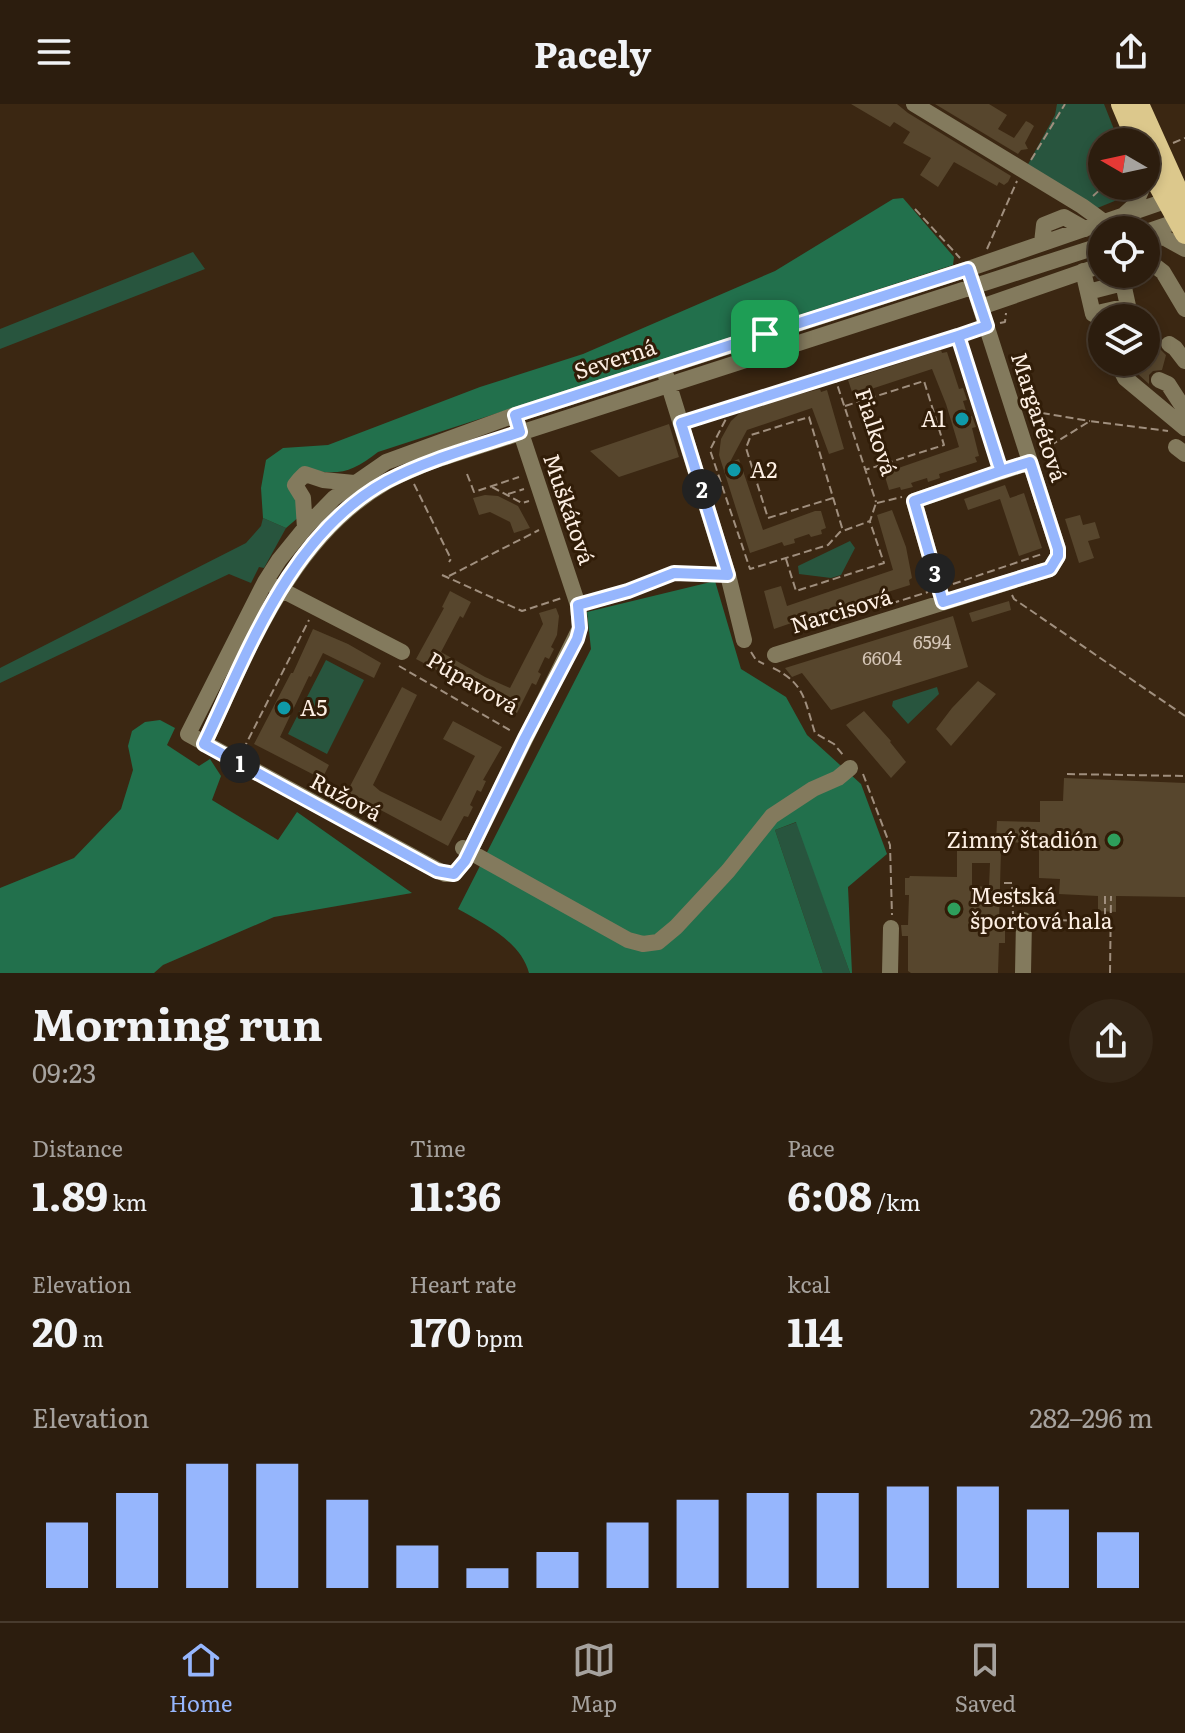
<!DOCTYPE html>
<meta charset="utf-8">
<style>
:root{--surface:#2c1d0e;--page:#342617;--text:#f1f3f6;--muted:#a6a29e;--line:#483b2e;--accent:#96b6fd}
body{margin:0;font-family:Literata,serif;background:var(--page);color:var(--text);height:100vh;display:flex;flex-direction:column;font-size:30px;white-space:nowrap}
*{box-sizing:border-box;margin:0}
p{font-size:26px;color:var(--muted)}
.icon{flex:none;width:44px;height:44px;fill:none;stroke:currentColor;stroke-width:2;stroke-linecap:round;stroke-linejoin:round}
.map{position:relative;height:869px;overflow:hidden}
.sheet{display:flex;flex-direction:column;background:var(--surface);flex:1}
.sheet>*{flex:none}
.needle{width:52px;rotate:279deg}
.tools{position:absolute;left:1088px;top:24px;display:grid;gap:16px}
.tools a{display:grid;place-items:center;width:72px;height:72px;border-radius:50%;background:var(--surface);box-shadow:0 4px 12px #0003,0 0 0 2px var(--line);font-size:40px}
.pin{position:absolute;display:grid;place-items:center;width:68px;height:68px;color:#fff;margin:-34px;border-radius:16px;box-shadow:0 4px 12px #0006}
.km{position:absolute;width:40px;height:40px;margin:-20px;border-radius:50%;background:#222;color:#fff;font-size:22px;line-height:40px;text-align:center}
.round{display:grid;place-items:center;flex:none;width:84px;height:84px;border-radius:42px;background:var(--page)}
.headline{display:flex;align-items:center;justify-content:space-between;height:136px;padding:0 32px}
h1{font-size:44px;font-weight:700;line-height:60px}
.figures{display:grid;grid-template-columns:repeat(3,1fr);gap:12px;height:136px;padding:8px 32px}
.figures div{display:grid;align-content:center}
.figures b{font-size:40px;font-weight:700}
.figures small{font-size:22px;font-weight:400}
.figures p{font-size:22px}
.chart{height:224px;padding:16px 32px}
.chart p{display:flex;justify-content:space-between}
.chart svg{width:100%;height:144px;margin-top:8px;stroke:var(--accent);stroke-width:6}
header{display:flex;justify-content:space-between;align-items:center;height:104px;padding:0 32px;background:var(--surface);font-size:36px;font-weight:700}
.dock{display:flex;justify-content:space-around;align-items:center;height:112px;border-top:2px solid var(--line);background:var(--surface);font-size:22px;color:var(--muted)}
.dock a{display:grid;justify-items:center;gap:4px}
.dock .current{color:var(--accent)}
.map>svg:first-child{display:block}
.green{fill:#28553e}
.forest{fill:#22704c}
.building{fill:#57462d;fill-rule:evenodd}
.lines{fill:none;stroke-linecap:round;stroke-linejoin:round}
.path{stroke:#a08f7e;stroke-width:2;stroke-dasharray:8 4;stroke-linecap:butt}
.minor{stroke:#837a5d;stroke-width:16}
.major{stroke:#dcc88c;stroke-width:20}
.route-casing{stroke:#fff;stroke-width:16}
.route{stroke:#96b6fd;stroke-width:10}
.culture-dot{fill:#0f9aa8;stroke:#311d08;stroke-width:3}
.leisure-dot{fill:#2e9e5b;stroke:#311d08;stroke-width:3}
.labels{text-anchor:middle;stroke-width:6;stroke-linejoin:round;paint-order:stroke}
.number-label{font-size:18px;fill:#d4c5b6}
.street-label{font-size:22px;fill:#fdefe3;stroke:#311d08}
.poi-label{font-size:22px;fill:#fdefe3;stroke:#311d08;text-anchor:start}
</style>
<header><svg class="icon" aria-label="menu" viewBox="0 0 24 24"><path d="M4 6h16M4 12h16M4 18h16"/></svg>Pacely<svg class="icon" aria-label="share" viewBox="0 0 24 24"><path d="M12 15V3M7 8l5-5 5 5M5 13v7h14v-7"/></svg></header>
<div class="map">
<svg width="1185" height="869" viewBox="0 0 1185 869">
<rect width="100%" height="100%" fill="#3b2712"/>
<path class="green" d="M1057,0h47l15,38h-17v44h29l-9,12 -27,11 -68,-43 28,-51z
M193,148l12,17 -205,80v-20z
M263,414l23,10 -22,40 -5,-1 -8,16 -22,-9 -229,109v-15l246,-125 15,-17z
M850,437l5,7 -14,27 -10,3 -32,-4 -1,-8z
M326,556l38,20 -37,74 -39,-20z
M937,583l2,7 -31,30 -16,-18 1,-5z
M797,718l53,151h-27l-48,-143z"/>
<path class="forest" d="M903,94l51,59 -1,8 -575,187c-28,22 -41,24 -76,16l-15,17 13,20v11l-14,12 -23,-10 -2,-30 5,-28 17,-12 45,-3 152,-58 103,-33 192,-83 118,-72z
M715,477l26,88 45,28 21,38 54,49 26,70 -39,33 4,86h-2l-54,-151 -21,8 48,143h-294c-8,-31 -44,-49 -71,-64l133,-260 -4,-37z
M160,616l15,8 -8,17 32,21 11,-7 11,17 -9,24 66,40 19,-28 115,81 -138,24 -111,48 -9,8h-154v-85l74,-30 47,-49 12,-39 -5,-24 4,-15 13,-9z"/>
<path class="building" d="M851,0h46l11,9 103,63 -3,6 -4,3 -5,-3 -2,4 -43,-24 -16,25 -18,-12 11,-17 -28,-15 7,-11 -16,-10 -4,5z
M935,0h54l18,11 -9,14 16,9 12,-17 4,2 4,3 -9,17 3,6 -7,1 -3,4z
M1159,244l7,7 -4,15 -9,1 -4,4v9l-10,-9 -1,-3 -4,-1 -5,-9h17v-13z
M941,246l1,3 5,-1 12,37 4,-1 4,12 -4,1 5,16 4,-1 4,11 -4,1 7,28 -4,1 2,5 -38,12 1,4 -12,4 -1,-4 -16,5 2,4 -12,3 -1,-3 -11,3 -5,-17 75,-26 -13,-43 -14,-35 -79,26 -5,-15z
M820,285l1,3 6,-2 17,59 -15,5 -17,-46 -65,22 -17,32 9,-3 24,71 52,-19h6l5,17 -5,2 1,4 -11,3 -2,-3 -15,5 1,4 -11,3 -2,-4 -32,11 -31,-98 2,-16 10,-18 11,-10 50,-17v2z
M669,320l10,33 -60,20 -29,-26z
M1005,381l5,13 14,-5 18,55 -23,8 -19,-57 -32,11 -4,-11z
M485,391l13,1 20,10 12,22 -16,5 -4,-11 -20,-10 -11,3 -6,-17z
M892,406l14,37 6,31 -3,2 1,5 -38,12 1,4 -11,3 -1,-3 -16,5 1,3 -11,4 -1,-3 -16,5 1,3 -12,4 -1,-4 -32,11 -10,-38 17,-5 6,20 106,-36 -16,-55z
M1080,411l3,10 12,-3 5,16 -12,3 6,17 -15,5 -14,-44z
M450,487l21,11 -8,16 -3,-2 -19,36 44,25 25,11 33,-64 -4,-11 17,-5 3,8 -2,19 -6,12 3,2 -5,10 -4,-2 -7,15 3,2 -5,11 -4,-2 -15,30 -101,-54 28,-51 -2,-1z
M1009,497l2,9 -39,12 -3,-9z
M953,512l15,51 -137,43 -29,-37 -10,4 -7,-9z
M313,525l35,15 33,19 -7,15 -51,-25 -12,24 -2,-1 -29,61 49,28 -7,14 -68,-35 37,-71h2z
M978,577l18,13 -45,52 -15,-17 16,-21z
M402,583l15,8 -44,90 7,6 61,30 34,-65 -32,-17 10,-18 49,26 -19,33 3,1 -5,11 -4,-2 -7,15 3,2 -5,10 -4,-1 -16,30 -101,-54z
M864,607l27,30 -1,1 16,20 -15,16 -45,-53z
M1064,674l121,5v114l-69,-1v16l-18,-1v-15l-39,-2 1,-15 -21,-1v-29h-3v-6l-40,-1 1,-21 43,1v-21h23z
M957,744l44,1 -2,74h6v20h-6l-1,30h-87l-3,-2v-35h-6l-1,-11h7l1,-30h-4v-17h4l1,-2 47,1zM972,759h18l-1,24 -17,-1z"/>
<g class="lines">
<path class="path" d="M1173,39l12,-5
M1031,56l34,-56
M1093,92l11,-10
M915,105l45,49
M987,145l30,-68
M1000,219l5,-1 1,-9
M959,233l39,123
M834,271l42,127
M845,302l79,-25 20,64 -79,25
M731,305l-21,41 40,119 78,-24 12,-13 30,-11 6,-18
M1030,307l60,10
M695,315l280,-89
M1040,348l50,-31 78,10
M467,370l7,18 45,-15
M414,380l37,75 -2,3
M492,383l30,16 7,-2
M508,390l16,-5
M833,394l-65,20 -22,-70 5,-13 58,-18 34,114
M877,399l25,-6
M786,455l10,32 88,-28 -14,-41
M442,471l80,36 40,-13
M449,472l90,-46
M953,480l89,-30
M1012,491l2,4 171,117
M591,497l37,-10 46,-18h37
M880,503l48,-15
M751,548l5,8 8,4
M399,562l114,66
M773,564c32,15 32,34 42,65l19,11 9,11
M243,646l66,-130
M863,670l27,71 2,70
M1067,670l118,2
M1004,779h8l1,31
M1038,816l67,1v-25
M1110,869l1,-77"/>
<path class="minor" d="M914,0l168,102 22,16
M1125,110l10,-9 8,-19
M1146,132l19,2 20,11
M1042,139l2,-18 20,-8 21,12
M1146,155l17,13 22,37
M1083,167l10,43 35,-8 -5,-23 -35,9
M981,203l121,-42
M1146,233l7,2
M1169,240l6,4 10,13
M1117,258l8,16 60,50
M666,272l62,199 16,65
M1159,276l9,4 17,26
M515,311l63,190 2,23 -115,233 -11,13h-9l-257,-140 77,-152 14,-22 26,-32 29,-30 52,-36 129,-47 453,-146 203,-70 14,6 -7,16 -32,11
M1176,343l9,7
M299,376l6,-6 18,6 31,3
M299,376l-4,5 8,13 2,30
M274,482l128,66
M943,498l-29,-101 116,-39
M775,551l275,-86 8,-13v-7l-87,-271
M204,640c45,-95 86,-206 182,-262 14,-8 30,-14 44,-20l672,-217
M463,744l165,92 15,4 15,-2 18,-15 52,-56 44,-55 41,-27 25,-11 12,-10
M890,869l1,-45
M1023,869l1,-53"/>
<path class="major" d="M1121,0l16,38
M1139,0l46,102
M1146,59l39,71"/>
</g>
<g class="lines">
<defs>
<path id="route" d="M765,230l-250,81 5,17c-44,15 -91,27 -133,49 -97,53 -138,169 -183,263l233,127 17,3 11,-13 60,-123 52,-99 3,-11 -2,-23 50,-14 46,-18 54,2 -47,-152 277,-87 43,135 29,-9 28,87v7l-8,13 -107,33 -29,-101 87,-30 -3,-8 -40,-127 29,-10 -19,-57 -203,65"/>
</defs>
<use href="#route" class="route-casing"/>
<use href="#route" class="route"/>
</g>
<g class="culture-dot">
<circle cx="962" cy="315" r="8"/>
<circle cx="734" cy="366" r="8"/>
<circle cx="284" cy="604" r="8"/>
</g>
<g class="leisure-dot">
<circle cx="1114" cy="736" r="8"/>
<circle cx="954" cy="805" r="8"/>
</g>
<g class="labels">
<g class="number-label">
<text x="932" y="545">6594</text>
<text x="882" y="561">6604</text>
</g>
<g class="street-label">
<text transform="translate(615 255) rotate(-18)" y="8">Severná</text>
<text transform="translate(1039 313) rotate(72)" y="8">Margarétová</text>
<text transform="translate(876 328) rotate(72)" y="8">Fialková</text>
<text transform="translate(569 405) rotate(71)" y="8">Muškátová</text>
<text transform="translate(841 507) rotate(-17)" y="8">Narcisová</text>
<text transform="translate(473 579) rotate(30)" y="8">Púpavová</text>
<text transform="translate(346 693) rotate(28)" y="8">Ružová</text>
</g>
<g class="poi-label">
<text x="946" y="323" text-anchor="end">A1</text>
<text x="750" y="374">A2</text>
<text x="300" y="612">A5</text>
<text x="1098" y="744" text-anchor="end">Zimný štadión</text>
<text x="970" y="800">Mestská<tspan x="970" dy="25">športová hala</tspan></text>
</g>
</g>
</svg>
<div class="tools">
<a><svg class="needle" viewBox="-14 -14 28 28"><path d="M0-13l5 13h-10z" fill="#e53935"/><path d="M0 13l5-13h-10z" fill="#a6a29e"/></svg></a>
<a><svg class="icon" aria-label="locate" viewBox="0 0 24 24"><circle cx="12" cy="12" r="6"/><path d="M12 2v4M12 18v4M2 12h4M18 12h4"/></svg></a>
<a><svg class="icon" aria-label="layers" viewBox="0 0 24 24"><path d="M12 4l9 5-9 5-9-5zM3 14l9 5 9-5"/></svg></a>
</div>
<div class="pin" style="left:765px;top:230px;background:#1e9e55"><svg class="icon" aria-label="arrive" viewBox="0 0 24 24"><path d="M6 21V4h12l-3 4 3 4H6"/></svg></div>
<b class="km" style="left:240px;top:659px">1</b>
<b class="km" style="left:702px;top:385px">2</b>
<b class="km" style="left:935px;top:469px">3</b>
</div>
<section class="sheet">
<div class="headline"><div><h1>Morning run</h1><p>09:23</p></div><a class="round"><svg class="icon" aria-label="share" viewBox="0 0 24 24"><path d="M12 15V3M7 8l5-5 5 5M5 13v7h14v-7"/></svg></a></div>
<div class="figures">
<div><p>Distance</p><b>1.89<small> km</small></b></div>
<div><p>Time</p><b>11:36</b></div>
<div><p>Pace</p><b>6:08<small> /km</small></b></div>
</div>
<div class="figures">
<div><p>Elevation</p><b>20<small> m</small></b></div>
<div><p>Heart rate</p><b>170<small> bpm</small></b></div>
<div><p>kcal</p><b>114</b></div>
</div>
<div class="chart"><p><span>Elevation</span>282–296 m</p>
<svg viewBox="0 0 160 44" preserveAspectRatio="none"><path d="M5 44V24M15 44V15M25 44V6M35 44V6M45 44V17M55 44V31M65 44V38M75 44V33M85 44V24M95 44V17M105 44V15M115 44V15M125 44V13M135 44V13M145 44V20M155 44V27"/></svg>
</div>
</section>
<nav class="dock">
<a class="current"><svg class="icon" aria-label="home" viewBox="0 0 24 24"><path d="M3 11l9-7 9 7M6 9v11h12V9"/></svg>Home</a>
<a><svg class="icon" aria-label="map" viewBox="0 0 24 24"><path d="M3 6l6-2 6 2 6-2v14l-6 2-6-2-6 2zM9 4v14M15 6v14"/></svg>Map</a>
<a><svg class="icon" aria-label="saved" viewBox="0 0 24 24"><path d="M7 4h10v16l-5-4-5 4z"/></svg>Saved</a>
</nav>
